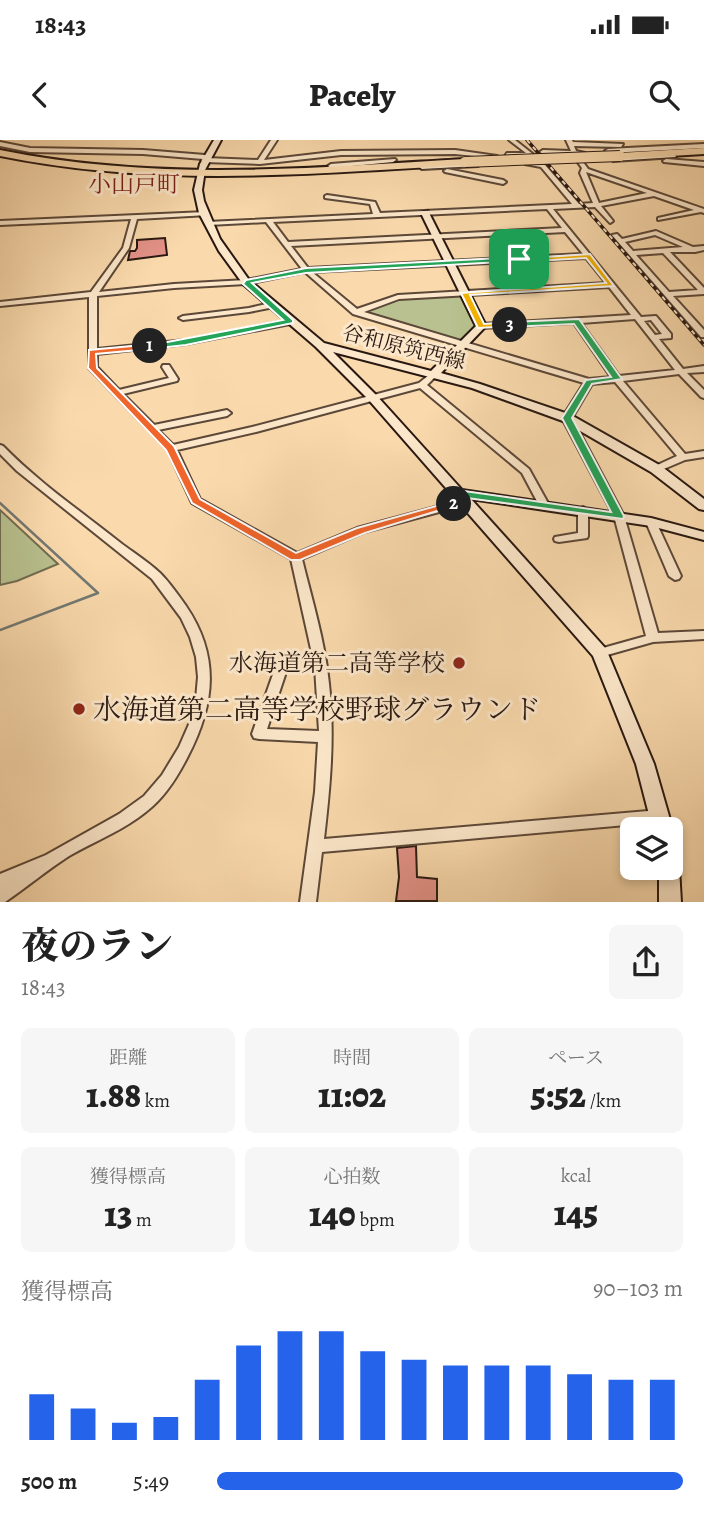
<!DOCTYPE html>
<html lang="ja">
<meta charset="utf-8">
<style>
:root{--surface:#fff;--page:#f6f6f6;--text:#222;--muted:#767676;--accent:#2563eb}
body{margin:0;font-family:Alegreya,"Noto Serif JP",serif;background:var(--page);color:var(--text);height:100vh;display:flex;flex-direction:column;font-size:26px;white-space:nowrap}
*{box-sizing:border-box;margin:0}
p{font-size:23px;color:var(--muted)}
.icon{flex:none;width:38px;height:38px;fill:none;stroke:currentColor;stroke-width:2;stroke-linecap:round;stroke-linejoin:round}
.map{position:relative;height:762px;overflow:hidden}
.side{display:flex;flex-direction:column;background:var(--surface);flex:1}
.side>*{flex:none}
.tools{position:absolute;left:620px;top:677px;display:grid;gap:14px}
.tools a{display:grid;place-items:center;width:63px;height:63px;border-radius:10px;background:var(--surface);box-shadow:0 4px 10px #0003;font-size:35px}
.pin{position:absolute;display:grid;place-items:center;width:60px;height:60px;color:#fff;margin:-30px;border-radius:14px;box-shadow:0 4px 10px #0006}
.km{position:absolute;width:35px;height:35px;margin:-18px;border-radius:50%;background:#222;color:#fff;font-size:19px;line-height:35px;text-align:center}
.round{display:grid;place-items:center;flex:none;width:74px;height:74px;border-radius:10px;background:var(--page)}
.summary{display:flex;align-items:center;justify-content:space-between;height:119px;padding:0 21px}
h1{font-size:38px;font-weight:800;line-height:52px}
.stats{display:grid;grid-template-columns:repeat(3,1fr);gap:10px;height:119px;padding:7px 21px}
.stats div{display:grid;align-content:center;border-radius:10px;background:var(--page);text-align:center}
.stats b{font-size:35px;font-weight:800}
.stats small{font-size:19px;font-weight:400}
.stats p{font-size:19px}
.chart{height:196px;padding:14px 21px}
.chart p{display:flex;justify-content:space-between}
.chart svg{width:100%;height:126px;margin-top:7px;stroke:var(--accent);stroke-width:6}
ul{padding:0 21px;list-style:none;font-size:23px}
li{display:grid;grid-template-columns:112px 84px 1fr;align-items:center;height:52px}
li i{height:18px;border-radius:9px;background:var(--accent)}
.status{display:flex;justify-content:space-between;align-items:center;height:49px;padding:0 35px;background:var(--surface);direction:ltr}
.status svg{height:19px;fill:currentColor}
header{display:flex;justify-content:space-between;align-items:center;height:91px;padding:0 21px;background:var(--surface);font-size:32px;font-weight:800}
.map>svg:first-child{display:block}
.green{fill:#b8c18f;stroke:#706c50;stroke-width:2}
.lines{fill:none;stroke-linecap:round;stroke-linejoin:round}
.stream{stroke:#717873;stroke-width:2.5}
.building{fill:#e49288;stroke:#281811;stroke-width:2}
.street-casing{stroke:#5c4838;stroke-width:4}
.secondary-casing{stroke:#281811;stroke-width:4}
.highway-casing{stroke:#281811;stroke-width:4}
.street{fill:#fce7ca;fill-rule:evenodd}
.secondary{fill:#fce7ca;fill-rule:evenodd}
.highway{fill:#fadaad;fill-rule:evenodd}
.rail-casing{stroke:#281811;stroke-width:3.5}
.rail{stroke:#fce7ca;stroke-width:2;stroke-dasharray:4.5;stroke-linecap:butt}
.highway-bridge-casing{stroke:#281811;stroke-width:12;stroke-linecap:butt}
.highway-bridge{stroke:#fadaad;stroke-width:10}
.split-1{fill:#22a559;stroke:#fff;stroke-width:2}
.split-2{fill:#f0652b;stroke:#fff;stroke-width:2}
.split-3{fill:#22a559;stroke:#fff;stroke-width:2}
.split-4{fill:#f5b400;stroke:#fff;stroke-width:2}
.poi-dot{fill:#8f2418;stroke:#fce7ca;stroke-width:2.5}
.labels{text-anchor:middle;stroke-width:6;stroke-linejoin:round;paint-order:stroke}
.far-street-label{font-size:21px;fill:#281811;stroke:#fce7ca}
.far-quarter-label{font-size:23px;fill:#7a1f14;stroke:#fce7ca}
.poi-label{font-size:24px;fill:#281811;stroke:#fce7ca;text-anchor:end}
.near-poi-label{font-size:28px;fill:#281811;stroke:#fce7ca;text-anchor:start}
</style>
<div class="status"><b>18:43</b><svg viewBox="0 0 49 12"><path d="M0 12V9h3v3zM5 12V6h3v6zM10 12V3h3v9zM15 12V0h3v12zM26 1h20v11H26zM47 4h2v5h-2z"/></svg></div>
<header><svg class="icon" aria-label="back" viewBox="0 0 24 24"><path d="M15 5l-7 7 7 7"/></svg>Pacely<svg class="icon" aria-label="search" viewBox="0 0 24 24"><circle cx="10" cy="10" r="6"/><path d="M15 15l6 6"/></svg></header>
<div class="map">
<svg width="704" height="762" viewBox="0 0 704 762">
<rect width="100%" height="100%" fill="#fadaad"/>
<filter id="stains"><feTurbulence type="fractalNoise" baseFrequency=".00286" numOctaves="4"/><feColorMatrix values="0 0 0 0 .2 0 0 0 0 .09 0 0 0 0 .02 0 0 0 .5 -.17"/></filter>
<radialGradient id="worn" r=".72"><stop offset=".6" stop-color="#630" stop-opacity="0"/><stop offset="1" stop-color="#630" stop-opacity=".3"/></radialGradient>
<path class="green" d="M462,154l16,32 -17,16 -98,-30 34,-14z
M0,370l58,54 -41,17 -17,4z"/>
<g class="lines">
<path class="stream" d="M0,363l98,90 -98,37"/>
</g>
<path class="building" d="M165,98l2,17 -39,5 2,-9h5l2,-3v-8z
M416,706l1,31 20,2v22h-41l3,-24 -2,-29z"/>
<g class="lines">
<defs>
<path id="street" d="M271,0h6l-13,20 77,-9 114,-1 42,6 -3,2 -39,-4 -114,1 -81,9 -56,-2 -3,-2 2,-1 -60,-5 -113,-2 -30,-6v-4l30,6 113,2 62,5 3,2 -2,1 52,2z
M509,0h6l19,15 -3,2 -26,-1 2,-3h19z
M566,0h6l1,2 50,2 -2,3 -47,-1 2,5 9,2 -7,2 10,14 116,40v4l-3,-1 -43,8v-2l36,-8 -40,-14 -53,10 12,15 -3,2 -15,-16 -42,2 88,108 15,-1 15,18v4l-12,1 24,30 21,-3v6l-17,1 17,17v8l-3,-1 -22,-23 -56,7 62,73 19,-3v6l-19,3 -26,11h-6l-2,-2 2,-2 24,-11 -62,-74 -23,2 -20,34 52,98 34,117 46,-2v8l-51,3 -53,15 -4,-1 -2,-3 2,-3 50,-14 -32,-120 -52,-98 22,-35 -231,-69 -48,-42 -59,12 -72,4 -77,8v53l89,-9 104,-20 4,2 -4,2 -104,20 -89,10v13l22,23 50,-12 -7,-11 1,-2h6l9,14 -1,2 -54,13 31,31 73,-15 4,3 -4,3 -69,14 15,15 79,-18 167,-44 15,-12 4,3 -11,11 102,84 20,36 -5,3 -4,-1 -18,-34 -102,-85 -164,44 -79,18 23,49 97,54 60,-25 108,-29 5,3 -1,2 -104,28 -63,27c10,41 23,83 27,125 6,52 1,103 -5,155l336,-29 5,2 2,4 -2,4 -5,2 -338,30 -6,50h-16l15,-110 3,-50 -59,-3 -5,-1 -2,-4 25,-71 2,-3 4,-2 4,2 2,3 -22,66 52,2 -4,-64 -24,-108 -99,-56 -25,-54 -78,-81v-71l-89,9v-4l91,-10 32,-44 8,-29 -131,6v-4l206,-9 3,2 -1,1 -71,4 -8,29 -30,44 75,-8 72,-4 56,-11 -36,-47 -57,3 -3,-2 1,-1 166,-8 -3,-10 -45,-6v-2l2,-1 48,7 5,11 192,-9 -31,-37 -16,-3 -1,-1 3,-2 18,4 34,39 14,-1 -13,-30 2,-5 -10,-14h-29l-3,-2 3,-2 28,1zM586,32l61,21 -48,10zM547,69l15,19 -274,14 -15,-20zM565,92l18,22 -275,14 -17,-22zM586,118l20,25 -208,12 -41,14 -45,-37zM609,147l22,28 -150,9 -4,2 4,2 93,-5 37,54 -22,2 -225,-67 35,-13zM635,179l40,51 -56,6 -38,-53zM651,180l11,14 -7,1 -11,-14z
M704,4v4l-96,5 -3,-2 3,-2z
M674,14l2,3 -63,4 -3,-2 3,-2z
M395,19l1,1 -3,2 -62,6 -3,-2 3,-2z
M666,19l38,3v4l-40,-4 -1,-1z
M476,23l3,2 -1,1 -56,3 -3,-2 3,-2z
M447,29l56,11 3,2 -3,2 -58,-12 -1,-1z
M656,91l37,16 11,-1v4l-9,2h-25l34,36v6l-31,2 31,34v7h-3l-89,-102 5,-1 5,5zM655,95l28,12 -50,4 -8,-9zM663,113l35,37 -29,2 -33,-37z
M271,163h3v4l-25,5 -66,8 -4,-2 4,-2 66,-8z
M0,305l3,1c36,37 79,66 119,98 12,9 26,18 38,29 10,10 18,22 26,33 34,50 29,98 2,150 -10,20 -23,41 -41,55 -23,19 -52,30 -78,45 -22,14 -42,31 -64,46h-5v-28l46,-19 73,-41 25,-18 18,-21 17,-28 11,-25 6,-23 2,-22 -2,-20 -6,-20 -9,-19 -29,-39 -135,-108 -17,-17z
M583,367l5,3v26l-1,2 -28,4 -4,-1 -1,-2 1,-2 23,-4v-23z
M651,379l5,3 25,54 -2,3 -4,1 -6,-4 -23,-54z"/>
<path id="secondary" d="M214,0h7l-16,30 -3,20 2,11 16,38 29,41 75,63 107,28 45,-45 -55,-113 7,-2 58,115 -45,47 39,11 91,31 90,51 43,33v11l-5,-1 -48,-37 -88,-51 -91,-33 -139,-36 43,43 86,95 189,28 53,14v8l-53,-14 -180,-27 135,150 48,115 19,66 -3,6v-6h-17l-17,-66 -43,-108 -225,-257 -52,-52 -73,-63 -24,-33 -20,-38 -5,-23 6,-26z
M670,719l6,2 3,7 2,34h-22v-34h11z"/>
<path id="highway" d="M704,8v6l-84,5 -5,-3 5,-3z
M0,10c159,32 305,18 465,9l5,3 -5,3c-160,9 -306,23 -465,-9z"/>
</defs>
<use href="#street" class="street-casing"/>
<use href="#secondary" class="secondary-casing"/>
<use href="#highway" class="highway-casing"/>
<use href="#street" class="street"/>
<use href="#secondary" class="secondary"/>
<use href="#highway" class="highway"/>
<defs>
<path id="rail" d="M527,0l177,205"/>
</defs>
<use href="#rail" class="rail-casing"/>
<use href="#rail" class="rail"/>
<defs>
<path id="highway-bridge" d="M465,22l155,-6"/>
</defs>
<use href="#highway-bridge" class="highway-bridge-casing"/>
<use href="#highway-bridge" class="highway-bridge"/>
</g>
<path class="split-1" d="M519,117l2,4 -215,12 -54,10 41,37v3l-107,22 -36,4 -4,-3 137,-26 -40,-36 3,-4 60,-12z"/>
<path class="split-2" d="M153,204v4l-3,1 -54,5 1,14 77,78 26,53 96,54 61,-25 97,-27 6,3 -95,29 -65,27h-9l-99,-57 -26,-53 -78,-82 1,-18z"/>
<path class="split-3" d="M579,179l43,60 -30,5 -20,34 52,98 -1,3 -156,-21 3,4 -1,2 -18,3v-5l6,-2 -5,-7 5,-3 154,22 -49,-94 24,-38 25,-3 -37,-53 -64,3 -4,-2 4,-3z"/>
<path class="split-4" d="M590,114l24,32 -144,9 14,29 26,-2 3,4 -35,2 -17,-35 145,-10 -20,-25 -67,4 -4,-3z"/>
<g class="poi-dot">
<circle cx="459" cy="523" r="7"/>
<circle cx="79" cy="569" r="7"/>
</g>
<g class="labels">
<g class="far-street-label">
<text transform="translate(404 207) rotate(14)" y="7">谷和原筑西線</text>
</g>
<g class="far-quarter-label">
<text x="134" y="52">小山戸町</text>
</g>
<g class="poi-label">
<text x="445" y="531">水海道第二高等学校</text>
</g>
<g class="near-poi-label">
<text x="93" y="579">水海道第二高等学校野球グラウンド</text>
</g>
</g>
<rect width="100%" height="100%" filter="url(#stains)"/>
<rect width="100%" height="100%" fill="url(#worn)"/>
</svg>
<div class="tools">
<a><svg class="icon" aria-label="layers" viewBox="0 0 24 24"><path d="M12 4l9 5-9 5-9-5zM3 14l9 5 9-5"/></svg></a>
</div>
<div class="pin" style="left:519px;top:119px;background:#1e9e55"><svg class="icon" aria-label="arrive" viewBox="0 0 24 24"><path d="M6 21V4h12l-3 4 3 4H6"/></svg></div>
<b class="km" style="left:150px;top:206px">1</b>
<b class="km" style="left:454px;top:364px">2</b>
<b class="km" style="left:510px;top:185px">3</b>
</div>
<section class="side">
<div class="summary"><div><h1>夜のラン</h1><p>18:43</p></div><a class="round"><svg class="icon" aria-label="share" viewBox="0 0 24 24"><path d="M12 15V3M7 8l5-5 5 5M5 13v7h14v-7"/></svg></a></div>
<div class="stats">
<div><p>距離</p><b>1.88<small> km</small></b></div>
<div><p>時間</p><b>11:02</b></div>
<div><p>ペース</p><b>5:52<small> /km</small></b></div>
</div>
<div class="stats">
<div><p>獲得標高</p><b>13<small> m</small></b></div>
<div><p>心拍数</p><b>140<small> bpm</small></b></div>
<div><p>kcal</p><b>145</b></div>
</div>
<div class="chart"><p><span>獲得標高</span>90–103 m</p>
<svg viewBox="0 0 160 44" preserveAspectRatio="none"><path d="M5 44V28M15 44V33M25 44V38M35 44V36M45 44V23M55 44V11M65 44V6M75 44V6M85 44V13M95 44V16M105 44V18M115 44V18M125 44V18M135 44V21M145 44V23M155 44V23"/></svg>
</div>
<ul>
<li><b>500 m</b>5:49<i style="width:100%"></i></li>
</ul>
</section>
